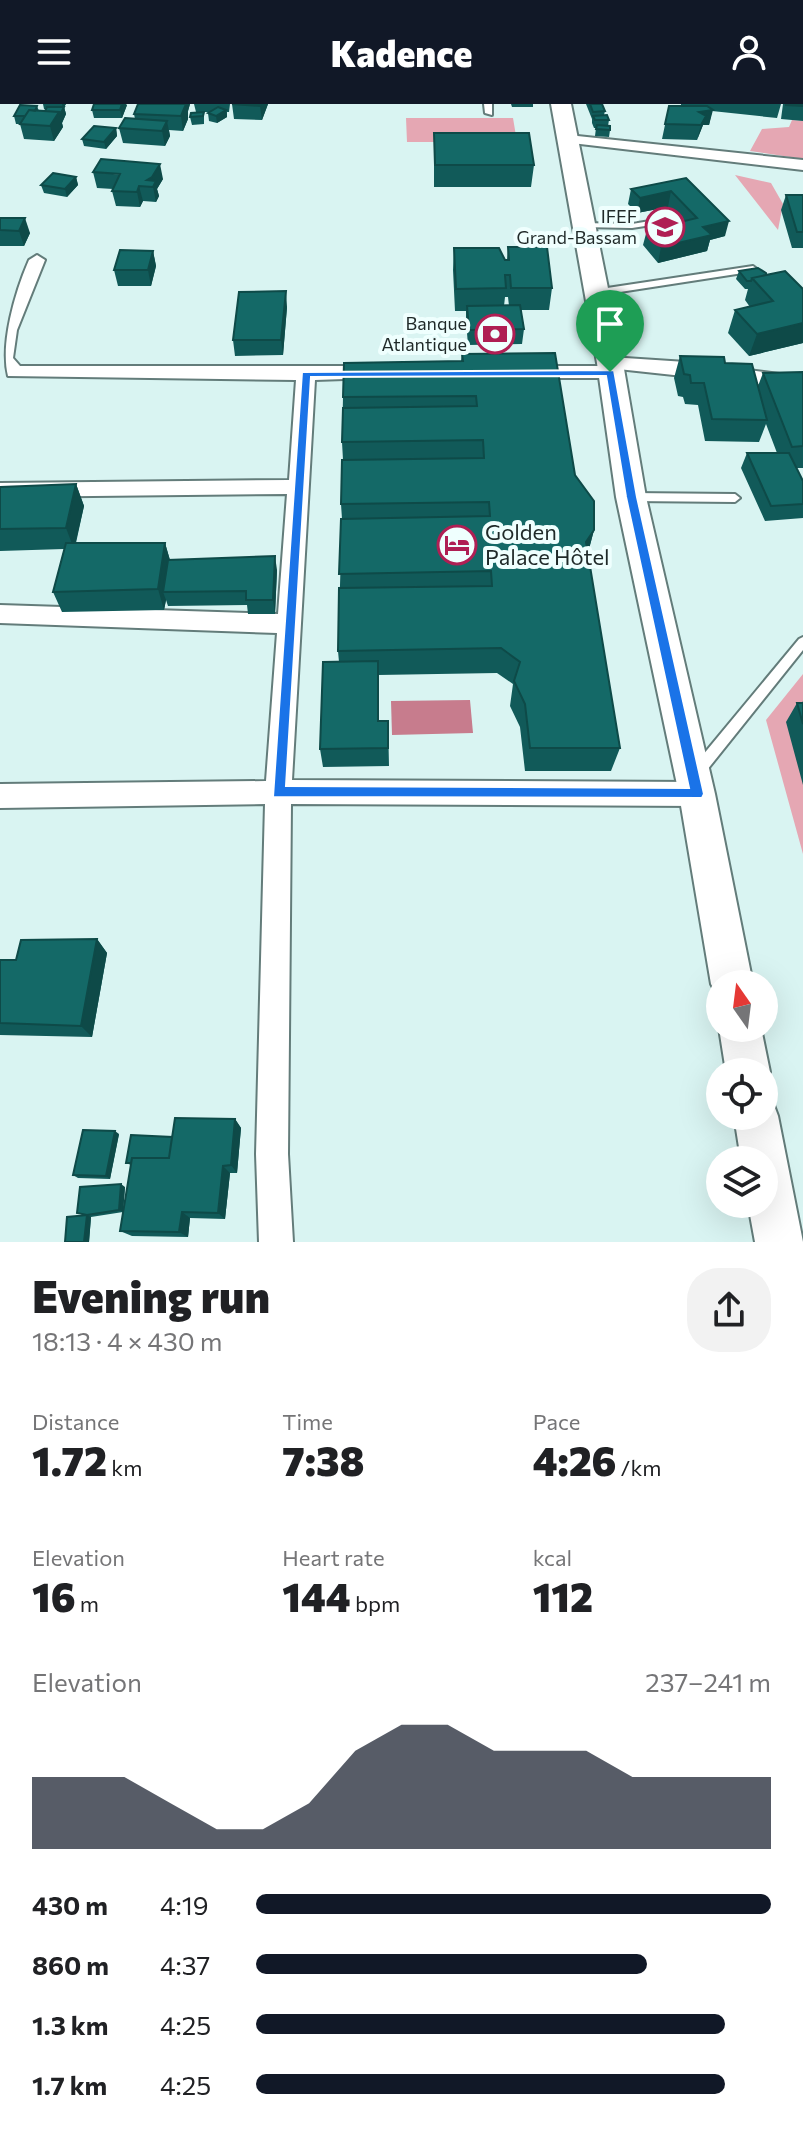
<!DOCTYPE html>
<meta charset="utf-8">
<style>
:root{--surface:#fff;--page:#f2f2f2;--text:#202124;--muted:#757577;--accent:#111827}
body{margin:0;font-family:Commissioner,sans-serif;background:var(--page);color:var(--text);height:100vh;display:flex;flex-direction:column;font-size:30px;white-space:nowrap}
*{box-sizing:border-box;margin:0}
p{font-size:26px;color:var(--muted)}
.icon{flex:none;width:44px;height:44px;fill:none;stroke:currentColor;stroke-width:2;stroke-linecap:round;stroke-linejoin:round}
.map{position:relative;height:1138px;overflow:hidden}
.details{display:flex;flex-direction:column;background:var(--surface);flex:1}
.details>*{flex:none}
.needle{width:52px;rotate:346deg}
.fabs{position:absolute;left:706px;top:866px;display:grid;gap:16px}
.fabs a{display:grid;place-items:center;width:72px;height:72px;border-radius:50%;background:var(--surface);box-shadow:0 8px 32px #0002;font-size:40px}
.pin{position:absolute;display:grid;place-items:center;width:68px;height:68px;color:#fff;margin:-82px -34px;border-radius:50% 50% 50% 0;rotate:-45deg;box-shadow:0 0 8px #0007}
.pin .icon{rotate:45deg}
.round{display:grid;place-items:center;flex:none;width:84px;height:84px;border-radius:32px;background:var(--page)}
.head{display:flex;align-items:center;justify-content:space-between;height:136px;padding:0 32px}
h1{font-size:44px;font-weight:800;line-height:60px}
.stats{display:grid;grid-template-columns:repeat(3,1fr);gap:12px;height:136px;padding:8px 32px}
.stats div{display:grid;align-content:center}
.stats b{font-size:40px;font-weight:800}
.stats small{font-size:22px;font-weight:400}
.stats p{font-size:22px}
.chart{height:224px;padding:16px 32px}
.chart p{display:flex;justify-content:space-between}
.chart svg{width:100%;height:144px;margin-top:8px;fill:var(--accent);opacity:.7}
ul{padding:0 32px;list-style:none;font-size:26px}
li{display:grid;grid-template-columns:128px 96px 1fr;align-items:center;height:60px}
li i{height:20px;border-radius:10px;background:var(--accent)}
header{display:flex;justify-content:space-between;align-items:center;height:104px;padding:0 32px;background:var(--accent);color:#fff;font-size:36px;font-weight:800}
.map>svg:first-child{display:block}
.green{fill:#e5a7b3}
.water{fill:#c77c8d}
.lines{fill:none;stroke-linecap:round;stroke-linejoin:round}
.lane-casing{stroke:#637c7a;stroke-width:4}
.street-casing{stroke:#637c7a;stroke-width:4}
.secondary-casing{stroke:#637c7a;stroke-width:4}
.lane{fill:#fff;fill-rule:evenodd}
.street{fill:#fff;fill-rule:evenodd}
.secondary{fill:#fff;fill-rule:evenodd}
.wall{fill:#115a59;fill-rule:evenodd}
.shaded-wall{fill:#0e4a48}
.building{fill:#146967;stroke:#0e4a48;stroke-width:2}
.route{fill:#1a73e8;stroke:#fff;stroke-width:2;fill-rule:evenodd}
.labels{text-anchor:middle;stroke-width:8;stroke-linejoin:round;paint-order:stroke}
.far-poi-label{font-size:18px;fill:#1f2928;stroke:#effffe;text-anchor:end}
.poi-label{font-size:22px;fill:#1f2928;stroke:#effffe;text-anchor:start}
</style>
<header><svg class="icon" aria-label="menu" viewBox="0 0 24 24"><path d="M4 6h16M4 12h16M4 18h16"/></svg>Kadence<svg class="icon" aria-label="person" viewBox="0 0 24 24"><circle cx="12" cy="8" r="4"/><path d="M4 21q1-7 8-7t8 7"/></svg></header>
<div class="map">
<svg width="803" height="1138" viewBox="0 0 803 1138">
<rect width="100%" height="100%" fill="#d9f4f2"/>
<path class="green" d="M406,14h107l4,24h-110z
M792,16l11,1v38l-53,-8 12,-22 27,-2z
M735,71l36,8 12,21 -5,26z
M803,570v180l-37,-134z"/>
<path class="water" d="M470,596l3,33 -81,2 -1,-34z"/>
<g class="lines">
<defs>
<path id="lane" d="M484,0h8v11l-7,-2z
M668,114h3v4l-39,6 -50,-1 -4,-2 4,-2 50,1z
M753,162l4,3 -1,2 -162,25 -4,-3 4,-3z
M631,389l104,1 5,4 -5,4 -104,-1 -5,-4z
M803,533v13l-100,125 -5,2 -5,-2 -1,-4 1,-4 106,-128z"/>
<path id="street" d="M568,31l235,25v10l-240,-28 -2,-3z
M37,151l8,5 -28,70 -4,28 7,8h354l9,6 -9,6 -59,2 -23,400 405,2 9,4 4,8 -4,8 -9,4 -406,-2 -3,350 5,88h-34l-3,-88 9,-350 -265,4v-24l266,-3 11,-148 -277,-10v-18l278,9 9,-120 -287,3v-14l289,-3 7,-100 -288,-4c-8,-32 7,-84 21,-116z
M610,253l76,5 117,15v12l-185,-20 -1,7 -7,2h-83l-9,-6 9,-6h76v-7z"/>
<path id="secondary" d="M551,0h20l52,259 23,134 69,297 38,190h-33v16l-9,-16 -32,-190 -63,-297 -19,-134z
M720,921v3h41l9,44 -6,14v-14h-38l-7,-44z
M764,993l8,3 6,16 25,126h-48l-7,-38h16v-44h-23l-7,-44h30z"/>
</defs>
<use href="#lane" class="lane-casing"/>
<use href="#street" class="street-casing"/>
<use href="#secondary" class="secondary-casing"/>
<use href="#lane" class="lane"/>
<use href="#street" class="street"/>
<use href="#secondary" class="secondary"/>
</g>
<path class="wall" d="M43,0h23l-2,3 2,7 -4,9 1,4 -9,14 -30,-2 -4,-15h-4l-2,-8 23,-10 2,5h6l1,-2h-2z
M138,0h52l-2,7v8l-5,12 -14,-1 1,6 -5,10 -42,-3 -4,-15 16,-9 -1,-5z
M194,0h36l-1,8h-2v5l-10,6 -8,-2 -1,-8 1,-1h-5v12l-12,1 -2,-8 6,-5z
M232,0h36l-6,16 -28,-1z
M511,0h22v3h-21z
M586,0h16l3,7 -1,4 5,5 -1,6 2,4 -1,7 -14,-1 1,-8h-2l-2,-5v-4z
M681,0h100l-4,14 -65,-7 -3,14h-6l-6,15 -35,-1 7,-33h12z
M783,0h20v17l-22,-2z
M127,1l-5,13h-28l-2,-8z
M116,24l1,8 -11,13 -22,-3 -2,-7z
M434,29l100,32 -3,22h-97z
M93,68l70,7 -6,10 2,7 -3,6 -13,-1 -3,6 -24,-1 -4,-15 1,-2 -16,-1z
M76,73l2,8 -11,12 -23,-4 -3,-8z
M686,74l39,58 -15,4 -3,11 -49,12 -15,-18 4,-15 35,-8 -14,-15 -31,6 -9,-9 3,-15z
M786,91h17v53h-11l-11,-38z
M0,114l30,15 -6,13h-24z
M508,143l44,41 -3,22h-28l3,19 -2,15 -54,1 -2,-24v-10h-11l-2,-41 1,-22 53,12zM505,193h3l1,9h-5z
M153,147l3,15 -5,20h-33l-4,-16z
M739,167l27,4 37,68 -54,13 -21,-23 7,-23 15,-3 -5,-7 3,-11h-3l-9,-10z
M287,203l-4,48 -48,1 -2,-16z
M462,250l113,121 19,55 -6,23 32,195 -9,23h-86l-5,-44 -10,-21 3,-22 -16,-11 -119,2 1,46h9l1,45 -66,1 -3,-18 19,-87 -1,-11 4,-132 -1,-15 2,-44 -1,-18 1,-45 118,-36z
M680,252l45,7 33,23 5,-13 40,-1v96h-7l7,13v37l-38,3 -24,-53 6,-15h30l-11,-29 -7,18 -54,-1 -7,-36 -13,-1 -2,-7 -5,-1 -4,-18z
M76,380l8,22 -8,37h89l5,17 107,10 -2,44h-27l-1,-9 -79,1 -2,-6 -2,10 -102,2 -9,-20 11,-43 -64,2v-64z
M803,597v84l-17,-63 11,-19h5z
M97,835l10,14 -15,84 -92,-2v-75h16z
M235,1015l6,9 -4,45h-7l-5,46 -35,-1 -2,19 -56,-1 -12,-5 11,-66 -5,-2 46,-26z
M119,1030l-9,45 -32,-1 -5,-3z
M125,1083l-2,25 -32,5 -2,25 -5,-27 -7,-2z"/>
<path class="shaded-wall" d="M62,0h4l-2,3 2,7 -4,9 -2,-8 3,-6z
M122,0h4l1,1 -5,13 -2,-8z
M186,0h4l-2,7v8l-5,12 -2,-15z
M261,0h7l-6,16 -2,-14z
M226,6l1,7 -10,6 -1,-7z
M713,6l-4,15h-6l-6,15 4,-15 -2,-13z
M59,8l4,15 -9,14 -4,-15z
M167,17l3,15 -5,10 -3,-15z
M116,24l1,8 -11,13 -2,-7z
M160,60l3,15 -6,10 2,7 -3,6 -3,-15 -6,-7z
M76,73l2,8 -11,12 -2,-8z
M139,82l4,15 -3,6 -3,-15z
M671,87l-3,16 -31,6 3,-15z
M25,114l5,15 -6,13 -5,-15z
M729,117l-4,15 -15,4 -3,11 -49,12 3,-16 42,-20z
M153,147l3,15 -5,20 -3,-16z
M286,187l1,16 -4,48 -2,-15z
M803,219v20l-54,13 8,-22z
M76,380l8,22 -10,43 -8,-21z
M594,426l-7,26 -1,-14z
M165,439l6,21 -8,28 3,8 -2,10 -6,-21z
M275,452l2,14 -2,44 -2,-14z
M97,835l10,14 -15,84 -11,-11z
M235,1015l6,9 -4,45 -6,-8z
M115,1027l4,3 -9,45 -4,-3z
M223,1062l7,7 -5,46 -7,-6z
M121,1080l4,3 -2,25 -4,-2z
M182,1108l8,6 -2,19 -9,-5z
M87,1111l4,2 -2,25h-5z"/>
<path class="building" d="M94,0h28l-2,6h-28z
M138,0h48l-5,12 -47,-2z
M232,0h29l-1,2z
M590,0h12l3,7 -12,1z
M786,0h17v2l-17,-1z
M20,1l17,1 -2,5 -6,-1 -4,6h-11z
M669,2h38l6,4 -14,2 7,4 -5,9 -36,-1z
M47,3h17l-4,8 -1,-3 -14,-1z
M218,3l8,3 -10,6 -8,-3z
M29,6l30,2 -9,14 -30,-2z
M204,8l-1,4 -13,1 1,-4z
M607,11l2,5h-14l-2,-4z
M125,14l42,3 -5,10 -43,-3z
M597,21l13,1v4l-14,-1z
M94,22l22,2 -12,14 -22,-3z
M434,29h95l5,32h-99z
M101,55l59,5 -8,13 -5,3 9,1 -3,6 -14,-1 -2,6 -25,-1 8,-17 -27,-2z
M53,69l23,4 -11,12 -24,-4z
M686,74l43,43 -26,6 9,8 -51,12 -14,-17 50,-12 -26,-27 -31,7 -9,-9z
M786,91h17v37h-6z
M0,114h25l-6,13 -19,-1z
M508,143h39l5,41h-41l-1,-13h-5l1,13 -50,1 -2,-41h45l6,12h4z
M120,146l33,1 -5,19h-34z
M758,164l8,5v2l-14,3 -1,3h-4l-8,-10z
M785,167l18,18v34l-46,11 -22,-24 38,-9 -21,-23z
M286,187l-5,49h-48l6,-48z
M520,201l4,24 -55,1 -2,-24z
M555,249l20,122 19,26v29l-8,12 34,206h-90l-5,-44 -11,-23 6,-19 -19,-14 -163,3 1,-63 153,-2 -1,-15 -152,3 2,-55 149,-3 -1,-14 -148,2 1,-44 142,-2 -1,-18 -141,2 1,-34 134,-2 -1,-10 -133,1 1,-34 119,-2 -1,-7z
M680,252l44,1 1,6 27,1 15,56 -55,-1 -8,-36h-13l-1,-8 -6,-1z
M803,268v74l-11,1 -29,-74z
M747,349h42l14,28v23l-32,2z
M76,380l-10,44 -66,1v-42z
M66,439h99l-7,46 -105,3z
M275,452l-2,44h-27v-9l-83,1 5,-32z
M378,557v60h10v27l-68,1 3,-87z
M797,599h6v21z
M97,835l-16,87 -81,-3v-63h16l5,-20z
M175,1014l60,1 -4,46 -8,1 -5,47 -36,-1 -3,20 -59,-1 12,-73h37z
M83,1026l32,1 -9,45 -33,-1z
M131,1031l41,2 -3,21h-37l-1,5h-5z
M121,1080l-2,26 -32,5 -10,-2 3,-26z
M87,1111l-3,27h-19l2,-25z"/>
<path class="route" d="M614,266l23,127 67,297 -2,4 -429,-1 29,-425zM606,272l20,121 63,291 -403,-2 25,-409z"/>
<defs>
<symbol id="school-ring" viewBox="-11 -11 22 22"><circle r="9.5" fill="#effffe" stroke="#af1f54" stroke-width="1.5"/><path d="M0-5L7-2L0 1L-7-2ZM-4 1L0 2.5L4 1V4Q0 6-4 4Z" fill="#af1f54"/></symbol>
<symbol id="bank-ring" viewBox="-11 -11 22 22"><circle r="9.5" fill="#effffe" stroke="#af1f54" stroke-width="1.5"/><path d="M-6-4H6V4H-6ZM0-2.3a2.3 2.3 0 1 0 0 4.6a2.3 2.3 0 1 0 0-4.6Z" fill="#af1f54"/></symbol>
<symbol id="hotel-ring" viewBox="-11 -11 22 22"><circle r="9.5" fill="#effffe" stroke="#af1f54" stroke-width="1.5"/><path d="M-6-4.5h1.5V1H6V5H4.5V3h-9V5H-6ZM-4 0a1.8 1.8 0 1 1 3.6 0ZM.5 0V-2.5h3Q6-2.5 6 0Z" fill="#af1f54"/></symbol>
</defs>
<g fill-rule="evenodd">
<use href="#school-ring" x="643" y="101" width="44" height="44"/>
<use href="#bank-ring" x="473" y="208" width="44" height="44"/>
<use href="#hotel-ring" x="435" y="419" width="44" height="44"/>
</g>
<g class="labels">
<g class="far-poi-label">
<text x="637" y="119">IFEF<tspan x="637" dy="21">Grand-Bassam</tspan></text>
<text x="467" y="226">Banque<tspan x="467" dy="21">Atlantique</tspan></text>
</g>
<g class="poi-label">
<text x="485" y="436">Golden<tspan x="485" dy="25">Palace Hôtel</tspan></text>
</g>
</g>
</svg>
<div class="fabs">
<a><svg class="needle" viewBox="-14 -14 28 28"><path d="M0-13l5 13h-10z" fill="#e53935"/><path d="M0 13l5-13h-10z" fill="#757577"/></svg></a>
<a><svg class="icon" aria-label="locate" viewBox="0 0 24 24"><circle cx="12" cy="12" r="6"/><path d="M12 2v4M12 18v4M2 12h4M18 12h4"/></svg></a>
<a><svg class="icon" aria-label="layers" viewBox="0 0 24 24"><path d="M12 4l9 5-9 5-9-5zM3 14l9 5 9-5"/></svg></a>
</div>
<div class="pin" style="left:610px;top:268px;background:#1e9e55"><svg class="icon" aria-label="arrive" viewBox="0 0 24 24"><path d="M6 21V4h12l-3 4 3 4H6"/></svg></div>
</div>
<section class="details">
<div class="head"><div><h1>Evening run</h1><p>18:13 · 4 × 430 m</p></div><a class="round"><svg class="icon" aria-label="share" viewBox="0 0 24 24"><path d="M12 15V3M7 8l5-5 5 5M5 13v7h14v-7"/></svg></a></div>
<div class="stats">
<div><p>Distance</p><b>1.72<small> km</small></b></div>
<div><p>Time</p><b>7:38</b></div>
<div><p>Pace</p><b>4:26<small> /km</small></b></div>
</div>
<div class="stats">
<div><p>Elevation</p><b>16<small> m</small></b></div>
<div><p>Heart rate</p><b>144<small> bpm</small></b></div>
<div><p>kcal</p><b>112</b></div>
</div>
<div class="chart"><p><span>Elevation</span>237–241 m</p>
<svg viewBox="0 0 160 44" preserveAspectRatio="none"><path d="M0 44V22L10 22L20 22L30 30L40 38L50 38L60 30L70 14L80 6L90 6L100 14L110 14L120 14L130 22L140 22L150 22L160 22V44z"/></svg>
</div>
<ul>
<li><b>430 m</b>4:19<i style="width:100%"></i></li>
<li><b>860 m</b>4:37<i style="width:76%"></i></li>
<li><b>1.3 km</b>4:25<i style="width:91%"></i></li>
<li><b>1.7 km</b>4:25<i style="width:91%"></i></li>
</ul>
</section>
